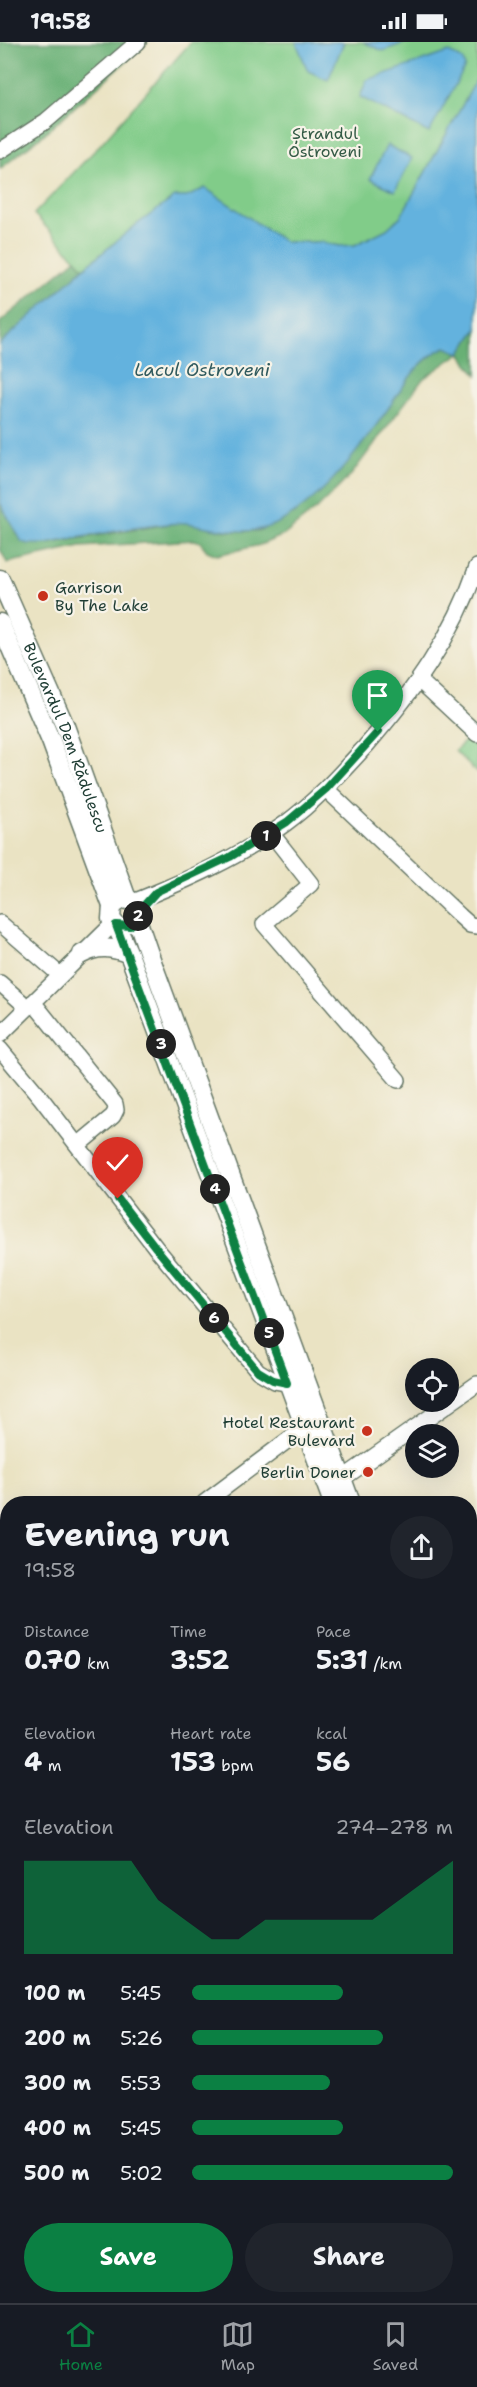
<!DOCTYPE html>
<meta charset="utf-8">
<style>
:root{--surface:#171b24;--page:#20242c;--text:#f1f3f6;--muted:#9ea1a6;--line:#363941;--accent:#0b8043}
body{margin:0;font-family:"Shantell Sans",sans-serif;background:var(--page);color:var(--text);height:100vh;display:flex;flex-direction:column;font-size:22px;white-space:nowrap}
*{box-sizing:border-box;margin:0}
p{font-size:20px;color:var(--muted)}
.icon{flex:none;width:33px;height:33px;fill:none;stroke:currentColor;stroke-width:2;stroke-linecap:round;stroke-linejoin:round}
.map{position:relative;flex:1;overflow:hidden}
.details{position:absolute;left:0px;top:1454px;width:477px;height:808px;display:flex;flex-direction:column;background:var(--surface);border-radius:24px 24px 0 0;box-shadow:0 6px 24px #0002}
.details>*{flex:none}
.fabs{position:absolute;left:405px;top:1316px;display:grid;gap:12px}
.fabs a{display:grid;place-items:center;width:54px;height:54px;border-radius:50%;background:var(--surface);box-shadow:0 6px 24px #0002;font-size:30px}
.pin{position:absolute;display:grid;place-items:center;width:51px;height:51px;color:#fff;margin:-62px -26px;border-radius:50% 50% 50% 0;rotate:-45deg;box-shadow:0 0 6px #0007}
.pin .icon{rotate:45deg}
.km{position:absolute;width:30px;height:30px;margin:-15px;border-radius:50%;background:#222;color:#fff;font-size:16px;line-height:30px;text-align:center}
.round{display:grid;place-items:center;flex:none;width:63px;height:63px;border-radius:32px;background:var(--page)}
.headline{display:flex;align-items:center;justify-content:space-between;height:102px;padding:0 24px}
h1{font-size:33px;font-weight:700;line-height:45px}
.stats{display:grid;grid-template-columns:repeat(3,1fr);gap:9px;height:102px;padding:6px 24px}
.stats div{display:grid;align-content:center}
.stats b{font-size:26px;font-weight:700}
.stats small{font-size:16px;font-weight:400}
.stats p{font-size:16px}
.chart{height:168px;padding:12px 24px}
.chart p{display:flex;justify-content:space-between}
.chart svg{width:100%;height:108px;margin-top:6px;fill:var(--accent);opacity:.7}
.action{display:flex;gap:12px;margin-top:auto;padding:12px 24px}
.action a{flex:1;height:69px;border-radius:36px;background:var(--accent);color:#fff;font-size:24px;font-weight:700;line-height:69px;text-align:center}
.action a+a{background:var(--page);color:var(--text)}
ul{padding:0 24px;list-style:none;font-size:20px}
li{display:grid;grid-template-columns:96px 72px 1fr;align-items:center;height:45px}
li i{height:15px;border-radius:8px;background:var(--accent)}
.status{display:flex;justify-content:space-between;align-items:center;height:42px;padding:0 30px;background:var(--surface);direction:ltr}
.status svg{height:16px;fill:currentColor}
.dock{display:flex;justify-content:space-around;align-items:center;height:84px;border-top:2px solid var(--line);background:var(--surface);font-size:16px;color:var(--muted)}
.dock a{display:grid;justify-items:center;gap:3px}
.dock .active{color:var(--accent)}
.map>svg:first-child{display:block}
.built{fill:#f3cfe0}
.green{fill:#81cc89;stroke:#50845e;stroke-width:1.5}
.forest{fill:#68b075;stroke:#447654;stroke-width:1.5}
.water{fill:#64b2de;stroke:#427889;stroke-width:1.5}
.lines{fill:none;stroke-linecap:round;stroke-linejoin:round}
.minor-casing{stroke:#676;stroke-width:18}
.major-casing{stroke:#676;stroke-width:21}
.minor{stroke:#fff;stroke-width:15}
.major{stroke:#fff;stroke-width:18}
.route-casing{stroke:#fff;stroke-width:12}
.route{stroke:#0b8043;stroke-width:8}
.poi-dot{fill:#c8321e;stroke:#f7f3e8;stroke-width:2}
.labels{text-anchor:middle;stroke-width:4.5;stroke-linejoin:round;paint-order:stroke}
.park-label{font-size:16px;fill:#335a45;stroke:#f7f3e8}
.poi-label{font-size:16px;fill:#1f3d34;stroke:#f7f3e8;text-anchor:end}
.street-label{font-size:16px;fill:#1f3d34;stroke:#f7f3e8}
.water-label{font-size:18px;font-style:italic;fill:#305a5e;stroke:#f7f3e8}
</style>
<div class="status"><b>19:58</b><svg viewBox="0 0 49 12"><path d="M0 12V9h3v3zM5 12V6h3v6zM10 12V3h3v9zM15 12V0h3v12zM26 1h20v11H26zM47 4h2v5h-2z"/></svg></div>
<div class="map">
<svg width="477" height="2261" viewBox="0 0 477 2261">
<rect width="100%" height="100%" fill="#f7f3e8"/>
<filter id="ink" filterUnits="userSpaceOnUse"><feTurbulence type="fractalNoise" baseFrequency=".0167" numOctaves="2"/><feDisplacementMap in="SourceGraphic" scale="12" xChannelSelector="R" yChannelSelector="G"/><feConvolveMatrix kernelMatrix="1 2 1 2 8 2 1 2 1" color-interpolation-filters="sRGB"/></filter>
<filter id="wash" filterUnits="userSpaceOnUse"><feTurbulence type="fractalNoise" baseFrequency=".008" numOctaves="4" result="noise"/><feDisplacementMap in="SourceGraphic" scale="24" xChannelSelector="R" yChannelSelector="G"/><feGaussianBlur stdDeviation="1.35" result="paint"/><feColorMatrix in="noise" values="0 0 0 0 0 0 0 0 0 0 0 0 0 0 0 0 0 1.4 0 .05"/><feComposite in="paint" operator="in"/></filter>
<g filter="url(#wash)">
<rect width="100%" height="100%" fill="#eae3c3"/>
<path class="built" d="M477,1535v220l-7,-20v-197z"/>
<path class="green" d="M191,0h286v37l-76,137 -14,13 -32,16 -15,1 -20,-4h-35l-80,-54 -18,9h-12l-39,28 -52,43 -50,-54 64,-67z
M467,697l10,10v24l-22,-22z
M477,1479v56l-7,3v-51z
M470,1876l7,19v219l-7,3z
M477,2247v14h-31l15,-6 9,-1v-4z"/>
<path class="forest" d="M0,0h148l-104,92 -44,35z
M76,217l8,9 -84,76v-22z
M477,287v46l-17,-22 -37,26 -72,96 -32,32 -35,28 -24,10 -43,10 -10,-4 -7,-9 -5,-2 -114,7 -74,16 -7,-14v-46l17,32 28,9 138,-22 44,9h31l35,-17 25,-20 21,-22 39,-49 37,-54 22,-18 9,-4 14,6z"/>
<path class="water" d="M296,0h48l-16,38 -20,-9z
M363,0h44l-24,9z
M449,10l14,8 2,7 -36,66 -69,-36 7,-17z
M477,37v250l-17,24 -14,-6c-32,13 -46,47 -66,73 -27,38 -60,81 -102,103 -25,12 -50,8 -76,3 -7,-1 -15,-4 -22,-3 -45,3 -91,13 -135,21h-16l-7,-2 -22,-39v-159l84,-76 52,-43 39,-28h12l18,-9 80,54h35l20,4 15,-1 32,-16 14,-13z
M387,103l25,13 -17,33 -25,-12z"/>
</g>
<g filter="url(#ink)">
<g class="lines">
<defs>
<path id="minor" d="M0,109l46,-30 92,-79
M420,639l57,53
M326,747l134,127 10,9 7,1
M271,791l40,51 -47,40 134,156
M133,860c53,-21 107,-45 153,-79 30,-22 54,-49 79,-76 48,-55 88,-110 112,-180
M0,881l60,52
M0,941l27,24
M33,960l82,102 1,6 -3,6 -35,29
M0,993l114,-112
M0,1007l41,49 115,150 102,123 17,10 12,2
M342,1437l135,-95
M204,1461l100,-75
M0,1662l8,-7
M0,1755l8,-5
M0,1804l8,10
M0,2194l8,-8
M470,2237l7,-3
M318,2254l4,7
M177,2261l14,-7
M414,2261l15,-7"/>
<g id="major">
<path id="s1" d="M0,537l65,147 62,173"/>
<path d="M0,581l51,118 61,165 -1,13 5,6 13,29 204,549"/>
<path d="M112,864l11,-7 7,1 7,6v13l11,32 203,552"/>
<path d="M82,912c16,-9 31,-7 47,0"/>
<path d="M470,1778l7,20"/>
<path d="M470,1825l7,20"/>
</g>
</defs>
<use href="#minor" class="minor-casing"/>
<use href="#major" class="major-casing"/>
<use href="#minor" class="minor"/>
<use href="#major" class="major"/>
</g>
</g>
<g class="lines" filter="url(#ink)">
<defs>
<path id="route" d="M118,1157l38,49 102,123 15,9 14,3 -171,-458 14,1 7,-7 1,-7 18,-20 74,-35 57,-35 39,-33 52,-57"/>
</defs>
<use href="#route" class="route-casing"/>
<use href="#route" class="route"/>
</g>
<g class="poi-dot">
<circle cx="43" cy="554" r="6"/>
<circle cx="367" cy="1389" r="6"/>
<circle cx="368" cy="1430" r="6"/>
</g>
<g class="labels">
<g class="park-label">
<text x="325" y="97">Ștrandul<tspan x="325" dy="18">Ostroveni</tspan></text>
</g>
<g class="poi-label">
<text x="55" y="551" text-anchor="start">Garrison<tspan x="55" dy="18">By The Lake</tspan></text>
<text x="355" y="1386">Hotel Restaurant<tspan x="355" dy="18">Bulevard</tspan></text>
<text x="356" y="1436">Berlin Doner</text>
</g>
<g class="street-label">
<text dy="6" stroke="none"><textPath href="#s1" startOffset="172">Bulevardul Dem Rădulescu</textPath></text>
</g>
<g class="water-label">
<text x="202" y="334">Lacul Ostroveni</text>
</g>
</g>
</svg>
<div class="fabs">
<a><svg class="icon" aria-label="locate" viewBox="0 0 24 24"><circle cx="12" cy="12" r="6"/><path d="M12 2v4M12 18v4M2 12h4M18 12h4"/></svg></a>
<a><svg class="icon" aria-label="layers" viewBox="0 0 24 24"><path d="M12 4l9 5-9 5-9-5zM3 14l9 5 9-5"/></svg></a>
</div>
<div class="pin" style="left:378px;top:690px;background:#1e9e55"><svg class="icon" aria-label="arrive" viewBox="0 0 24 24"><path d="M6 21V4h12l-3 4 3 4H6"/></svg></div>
<div class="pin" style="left:118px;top:1157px;background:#d93025"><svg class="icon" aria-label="check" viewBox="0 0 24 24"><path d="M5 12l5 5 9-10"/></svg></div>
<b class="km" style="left:266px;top:794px">1</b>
<b class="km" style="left:138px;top:874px">2</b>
<b class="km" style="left:161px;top:1002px">3</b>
<b class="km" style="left:215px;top:1147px">4</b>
<b class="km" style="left:269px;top:1291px">5</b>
<b class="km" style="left:214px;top:1276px">6</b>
<section class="details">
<div class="headline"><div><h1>Evening run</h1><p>19:58</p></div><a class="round"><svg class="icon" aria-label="share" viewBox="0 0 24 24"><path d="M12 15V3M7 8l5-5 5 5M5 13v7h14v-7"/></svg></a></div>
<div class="stats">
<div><p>Distance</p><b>0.70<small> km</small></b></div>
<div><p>Time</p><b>3:52</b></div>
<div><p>Pace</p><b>5:31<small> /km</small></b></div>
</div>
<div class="stats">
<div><p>Elevation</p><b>4<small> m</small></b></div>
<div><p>Heart rate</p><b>153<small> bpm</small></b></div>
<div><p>kcal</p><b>56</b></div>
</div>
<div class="chart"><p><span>Elevation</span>274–278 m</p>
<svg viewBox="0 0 160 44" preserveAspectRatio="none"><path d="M0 44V6L10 6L20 6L30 6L40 6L50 22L60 30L70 38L80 38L90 30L100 30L110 30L120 30L130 30L140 22L150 14L160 6V44z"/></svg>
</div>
<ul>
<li><b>100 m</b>5:45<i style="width:58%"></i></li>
<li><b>200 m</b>5:26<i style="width:73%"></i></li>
<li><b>300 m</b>5:53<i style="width:53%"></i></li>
<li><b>400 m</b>5:45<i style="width:58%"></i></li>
<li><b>500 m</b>5:02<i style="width:100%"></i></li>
</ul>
<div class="action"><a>Save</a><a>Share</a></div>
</section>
</div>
<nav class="dock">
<a class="active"><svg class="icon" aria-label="home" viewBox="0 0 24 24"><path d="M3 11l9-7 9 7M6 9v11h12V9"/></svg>Home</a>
<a><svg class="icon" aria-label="map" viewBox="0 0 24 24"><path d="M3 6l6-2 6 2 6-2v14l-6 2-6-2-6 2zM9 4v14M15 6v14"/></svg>Map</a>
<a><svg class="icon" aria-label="saved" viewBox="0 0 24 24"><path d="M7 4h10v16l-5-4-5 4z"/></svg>Saved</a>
</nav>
